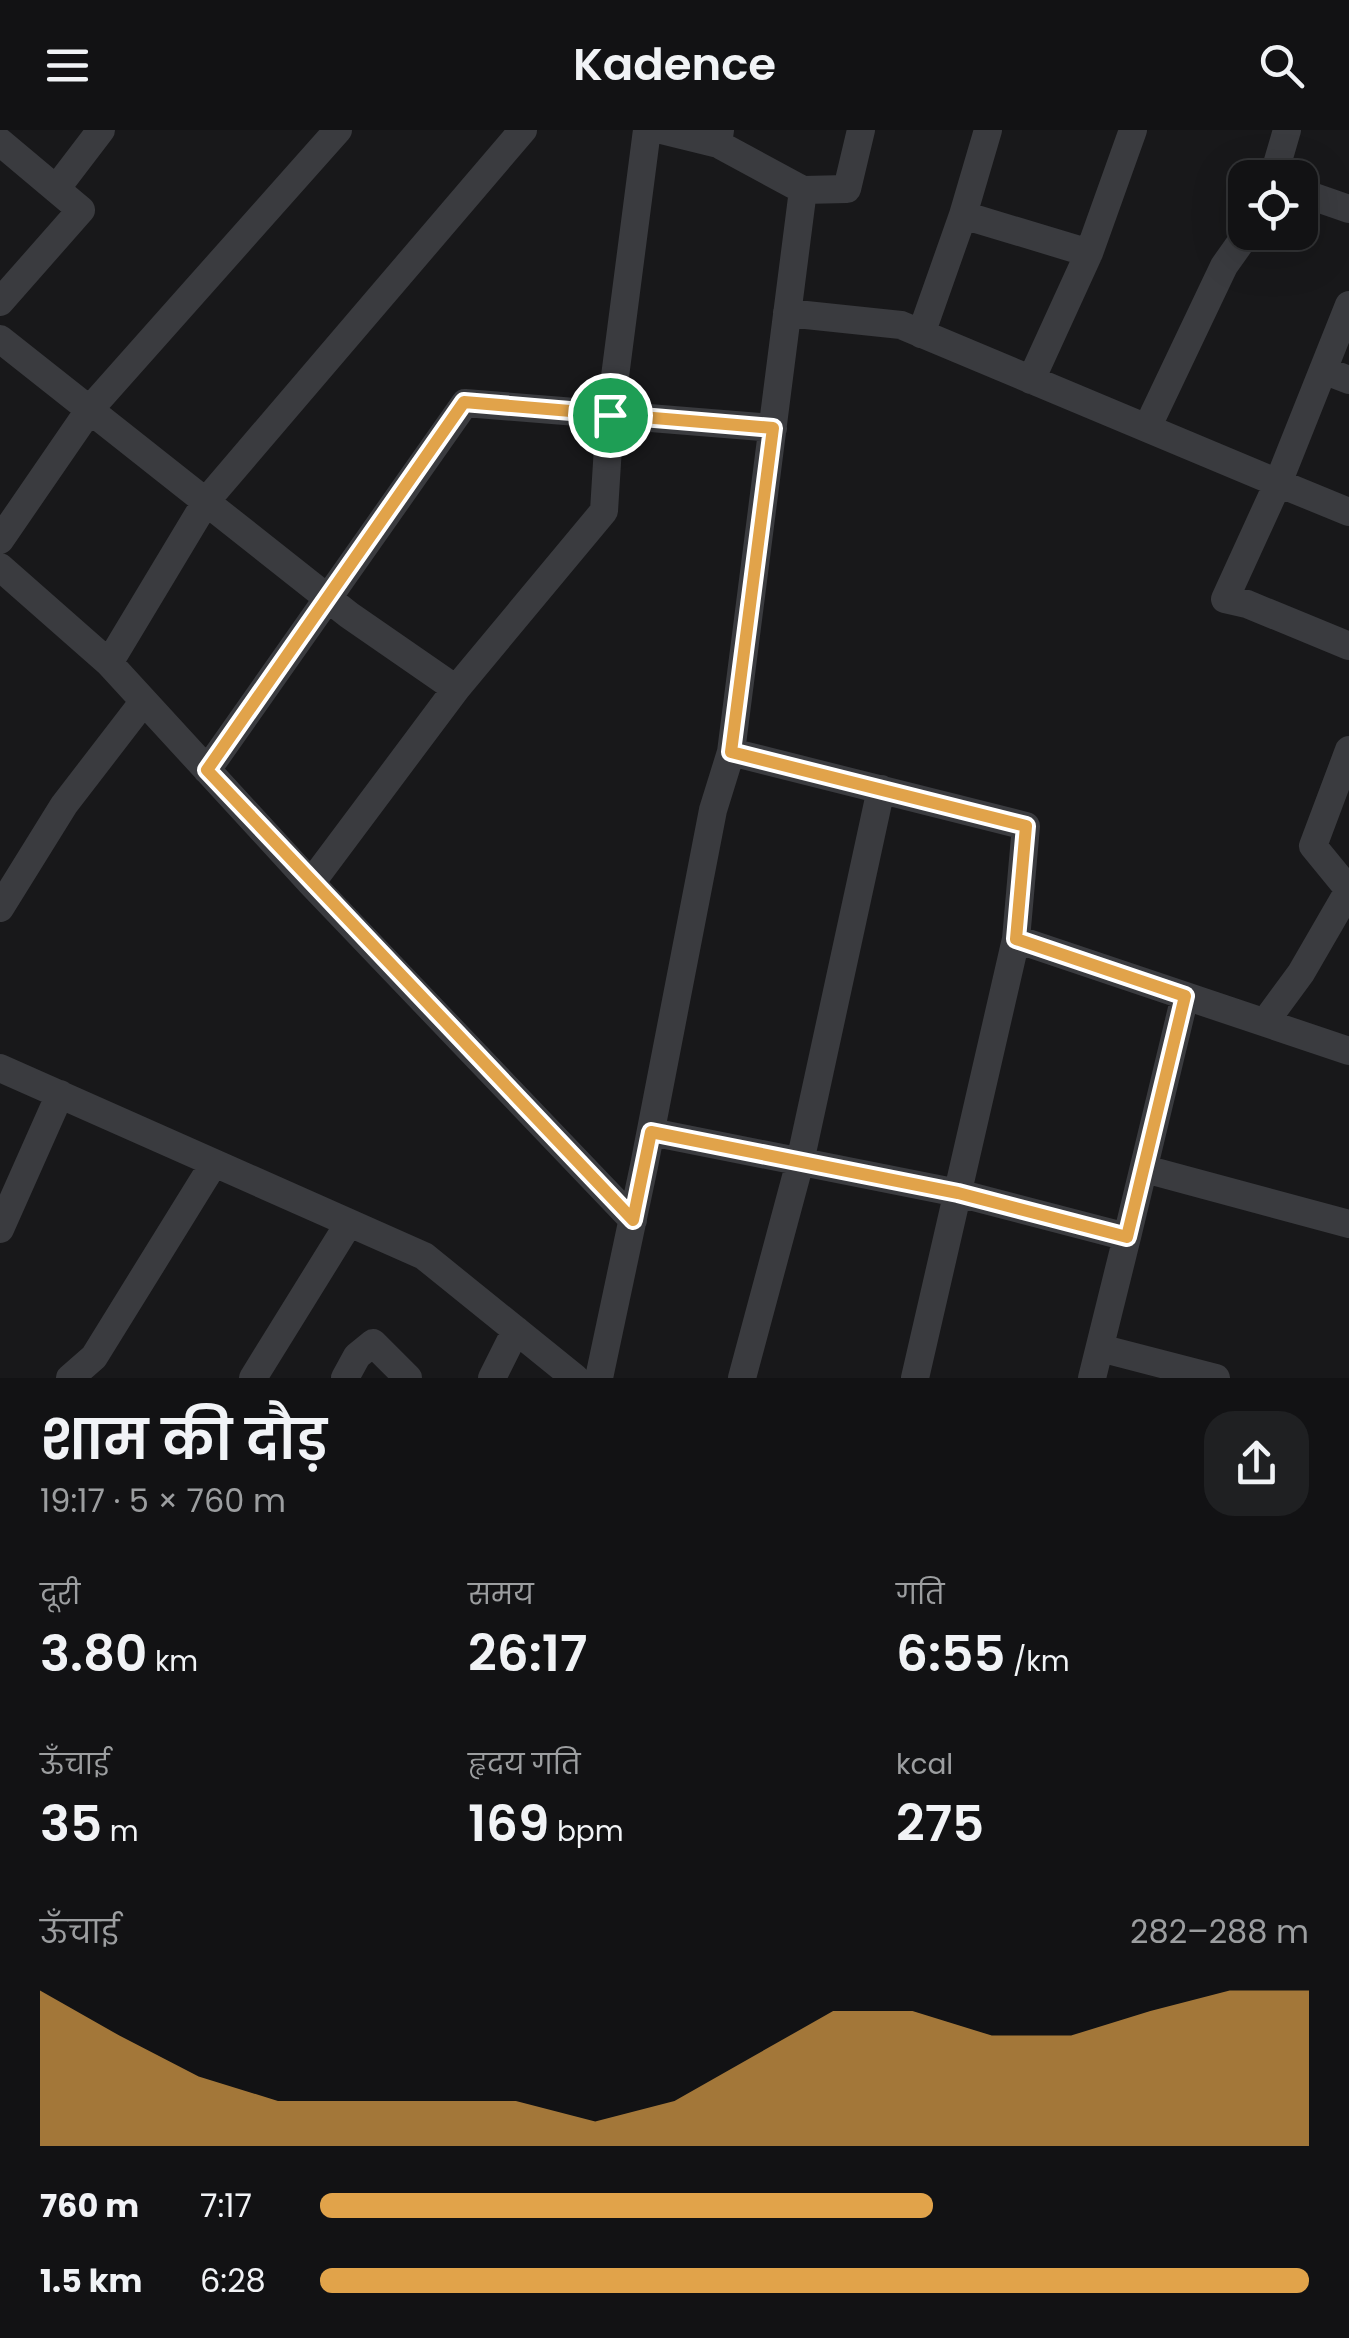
<!DOCTYPE html>
<html lang="hi">
<meta charset="utf-8">
<style>
:root{--surface:#121214;--page:#1f2022;--text:#f1f3f6;--muted:#9c9ea0;--line:#313234;--accent:#e1a34a}
body{margin:0;font-family:Poppins,"Noto Sans Devanagari",sans-serif;background:var(--page);color:var(--text);height:100vh;display:flex;flex-direction:column;font-size:38px;white-space:nowrap}
*{box-sizing:border-box;margin:0}
p{font-size:32px;color:var(--muted)}
.icon{flex:none;width:55px;height:55px;fill:none;stroke:currentColor;stroke-width:2;stroke-linecap:round;stroke-linejoin:round}
.map{position:relative;height:1248px;overflow:hidden}
.details{display:flex;flex-direction:column;background:var(--surface);flex:1}
.details>*{flex:none}
.controls{position:absolute;left:1228px;top:30px;display:grid;gap:20px}
.controls a{display:grid;place-items:center;width:90px;height:90px;border-radius:20px;background:var(--surface);box-shadow:0 10px 40px #0002,0 0 0 2px var(--line);font-size:50px}
.pin{position:absolute;display:grid;place-items:center;width:85px;height:85px;color:#fff;margin:-42px;border:5px solid #fff;border-radius:50%;box-shadow:0 2px 10px #0007}
.round{display:grid;place-items:center;flex:none;width:105px;height:105px;border-radius:30px;background:var(--page)}
.overview{display:flex;align-items:center;justify-content:space-between;height:170px;padding:0 40px}
h1{font-size:55px;font-weight:600;line-height:75px}
.stats{display:grid;grid-template-columns:repeat(3,1fr);gap:15px;height:170px;padding:10px 40px}
.stats div{display:grid;align-content:center}
.stats b{font-size:50px;font-weight:600}
.stats small{font-size:28px;font-weight:400}
.stats p{font-size:28px}
.chart{height:280px;padding:20px 40px}
.chart p{display:flex;justify-content:space-between}
.chart svg{width:100%;height:180px;margin-top:10px;fill:var(--accent);opacity:.7}
ul{padding:0 40px;list-style:none;font-size:32px}
li{display:grid;grid-template-columns:160px 120px 1fr;align-items:center;height:75px}
li i{height:25px;border-radius:12px;background:var(--accent)}
header{display:flex;justify-content:space-between;align-items:center;height:130px;padding:0 40px;background:var(--surface);font-size:45px;font-weight:600}
.map>svg:first-child{display:block}
.lines{fill:none;stroke-linecap:round;stroke-linejoin:round}
.minor{stroke:#3a3b3f;stroke-width:28}
.route-casing{stroke:#fff;stroke-width:20}
.route{stroke:#e1a34a;stroke-width:12}
</style>
<header><svg class="icon" aria-label="menu" viewBox="0 0 24 24"><path d="M4 6h16M4 12h16M4 18h16"/></svg>Kadence<svg class="icon" aria-label="search" viewBox="0 0 24 24"><circle cx="10" cy="10" r="6"/><path d="M15 15l6 6"/></svg></header>
<div class="map">
<svg width="1349" height="1248" viewBox="0 0 1349 1248">
<rect width="100%" height="100%" fill="#18181a"/>
<g class="lines">
<path class="minor" d="M661,0l57,14
M0,12l81,68 -81,92
M1273,48l14,-48
M56,59l45,-59
M803,60l44,-1 14,-59
M1300,62l49,17
M963,85l126,38
M1349,175l-71,178 71,29
M787,183l114,12 377,158 -53,116 22,5 102,42
M921,204l42,-119 25,-85
M0,209l349,276 107,74 -145,194
M1323,240l26,10
M1031,250l58,-127 44,-123
M1147,298l77,-162 24,-34
M0,410l90,-131 248,-279
M0,437l109,96 202,220 322,337
M109,533l98,-163 316,-370
M456,559l148,-178 6,-96 37,-285
M731,622l295,74 -10,113 -101,439
M207,640l258,-367 308,25
M0,778l64,-103 80,-104
M1016,809l333,112
M1265,892l36,-49 48,-83 -36,-44 36,-96
M0,938l424,188 151,122
M651,1002l307,61 169,44 58,-241
M1145,1039l204,55
M0,1099l60,-135
M1100,1218l116,30
M70,1248l24,-21 120,-194
M253,1248l96,-155
M345,1248l12,-22 16,-13 35,35
M492,1248l24,-48
M599,1248l45,-212 69,-356 18,-58 72,-562 -85,-46 2,-14
M742,1248l58,-216 81,-373
M1092,1248l35,-141"/>
</g>
<g class="lines">
<defs>
<path id="route" d="M464,272l309,26 -42,324 295,74 -10,113 169,57 -58,241 -169,-44 -307,-61 -18,88 -426,-450z"/>
</defs>
<use href="#route" class="route-casing"/>
<use href="#route" class="route"/>
</g>
</svg>
<div class="controls">
<a><svg class="icon" aria-label="locate" viewBox="0 0 24 24"><circle cx="12" cy="12" r="6"/><path d="M12 2v4M12 18v4M2 12h4M18 12h4"/></svg></a>
</div>
<div class="pin" style="left:610px;top:285px;background:#1e9e55"><svg class="icon" aria-label="arrive" viewBox="0 0 24 24"><path d="M6 21V4h12l-3 4 3 4H6"/></svg></div>
</div>
<section class="details">
<div class="overview"><div><h1>शाम की दौड़</h1><p>19:17 · 5 × 760 m</p></div><a class="round"><svg class="icon" aria-label="share" viewBox="0 0 24 24"><path d="M12 15V3M7 8l5-5 5 5M5 13v7h14v-7"/></svg></a></div>
<div class="stats">
<div><p>दूरी</p><b>3.80<small> km</small></b></div>
<div><p>समय</p><b>26:17</b></div>
<div><p>गति</p><b>6:55<small> /km</small></b></div>
</div>
<div class="stats">
<div><p>ऊँचाई</p><b>35<small> m</small></b></div>
<div><p>हृदय गति</p><b>169<small> bpm</small></b></div>
<div><p>kcal</p><b>275</b></div>
</div>
<div class="chart"><p><span>ऊँचाई</span>282–288 m</p>
<svg viewBox="0 0 160 44" preserveAspectRatio="none"><path d="M0 44V6L10 17L20 27L30 33L40 33L50 33L60 33L70 38L80 33L90 22L100 11L110 11L120 17L130 17L140 11L150 6L160 6V44z"/></svg>
</div>
<ul>
<li><b>760 m</b>7:17<i style="width:62%"></i></li>
<li><b>1.5 km</b>6:28<i style="width:100%"></i></li>
</ul>
</section>
